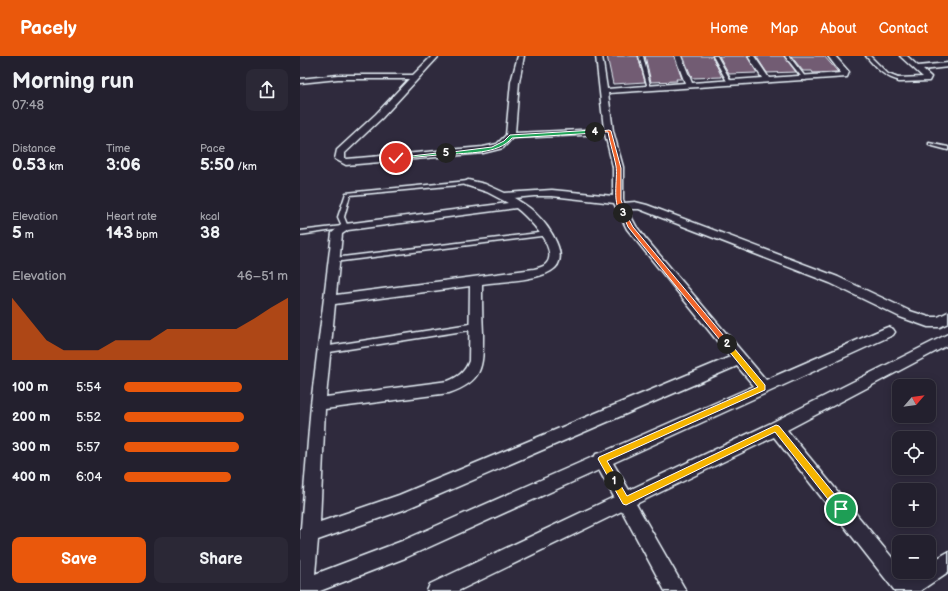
<!DOCTYPE html>
<meta charset="utf-8">
<style>
:root{--surface:#23202e;--page:#2b2836;--text:#f1f3f6;--muted:#a3a3aa;--line:#403e4a;--accent:#ea580c}
body{margin:0;font-family:"Balsamiq Sans",sans-serif;background:var(--page);color:var(--text);height:100vh;display:flex;flex-direction:column;font-size:15px;white-space:nowrap}
*{box-sizing:border-box;margin:0}
p{font-size:13px;color:var(--muted)}
.icon{flex:none;width:22px;height:22px;fill:none;stroke:currentColor;stroke-width:2;stroke-linecap:round;stroke-linejoin:round}
.map{position:relative;flex:1;overflow:hidden}
.drawer{display:flex;flex-direction:column;background:var(--surface);width:300px}
.drawer>*{flex:none}
.needle{width:26px;rotate:62deg}
.fabs{position:absolute;left:592px;top:323px;display:grid;gap:8px}
.fabs a{display:grid;place-items:center;width:44px;height:44px;border-radius:8px;background:var(--surface);box-shadow:0 2px 10px #0003,0 0 0 1px var(--line);font-size:20px}
.pin{position:absolute;display:grid;place-items:center;width:34px;height:34px;color:#fff;margin:-17px;border:2px solid #fff;border-radius:50%;box-shadow:0 1px 4px #0007}
.km{position:absolute;width:20px;height:20px;margin:-10px;border-radius:50%;background:#222;color:#fff;font-size:11px;line-height:20px;text-align:center}
.round{display:grid;place-items:center;flex:none;width:42px;height:42px;border-radius:8px;background:var(--page)}
.summary{display:flex;align-items:center;justify-content:space-between;height:68px;padding:0 12px}
h1{font-size:22px;font-weight:700;line-height:30px}
.stats{display:grid;grid-template-columns:repeat(3,1fr);gap:6px;height:68px;padding:4px 12px}
.stats div{display:grid;align-content:center}
.stats b{font-size:17px;font-weight:700}
.stats small{font-size:11px;font-weight:400}
.stats p{font-size:11px}
.chart{height:112px;padding:8px 12px}
.chart p{display:flex;justify-content:space-between}
.chart svg{width:100%;height:72px;margin-top:4px;fill:var(--accent);opacity:.7}
.action{display:flex;gap:8px;margin-top:auto;padding:8px 12px}
.action a{flex:1;height:46px;border-radius:8px;background:var(--accent);color:#fff;font-size:16px;font-weight:700;line-height:46px;text-align:center}
.action a+a{background:var(--page);color:var(--text)}
ul{padding:0 12px;list-style:none;font-size:13px}
li{display:grid;grid-template-columns:64px 48px 1fr;align-items:center;height:30px}
li i{height:10px;border-radius:5px;background:var(--accent)}
header{display:flex;align-items:center;gap:24px;box-sizing:border-box;height:56px;padding:0 20px;background:var(--accent);color:#fff}
header strong{font-size:19px}
nav{display:flex;gap:22px;margin-inline-start:auto;font-size:14px}
main{display:flex;flex:1;min-height:0}
.map>svg:first-child{display:block}
.building{fill:#725c73;stroke:#e8f1f8}
.lines{fill:none;stroke-linecap:round;stroke-linejoin:round}
.lane-casing{stroke:#e8f1f8;stroke-width:3}
.street-casing{stroke:#e8f1f8;stroke-width:3}
.lane{fill:#2f2a3d;fill-rule:evenodd}
.street{fill:#2f2a3d;fill-rule:evenodd}
.split-1{fill:#f5b400;stroke:#fff}
.split-2{fill:#f5b400;stroke:#fff}
.split-3{fill:#f0652b;stroke:#fff}
.split-4{fill:#f0652b;stroke:#fff}
.split-5{fill:#22a559;stroke:#fff}
.split-6{fill:#22a559;stroke:#fff}
</style>
<header>
<strong>Pacely</strong>
<nav><a>Home</a><a>Map</a><a>About</a><a>Contact</a></nav>
</header>
<main>
<section class="drawer">
<div class="summary"><div><h1>Morning run</h1><p>07:48</p></div><a class="round"><svg class="icon" aria-label="share" viewBox="0 0 24 24"><path d="M12 15V3M7 8l5-5 5 5M5 13v7h14v-7"/></svg></a></div>
<div class="stats">
<div><p>Distance</p><b>0.53<small> km</small></b></div>
<div><p>Time</p><b>3:06</b></div>
<div><p>Pace</p><b>5:50<small> /km</small></b></div>
</div>
<div class="stats">
<div><p>Elevation</p><b>5<small> m</small></b></div>
<div><p>Heart rate</p><b>143<small> bpm</small></b></div>
<div><p>kcal</p><b>38</b></div>
</div>
<div class="chart"><p><span>Elevation</span>46–51 m</p>
<svg viewBox="0 0 160 44" preserveAspectRatio="none"><path d="M0 44V6L10 19L20 32L30 38L40 38L50 38L60 32L70 32L80 32L90 25L100 25L110 25L120 25L130 25L140 19L150 12L160 6V44z"/></svg>
</div>
<ul>
<li><b>100 m</b>5:54<i style="width:72%"></i></li>
<li><b>200 m</b>5:52<i style="width:73%"></i></li>
<li><b>300 m</b>5:57<i style="width:70%"></i></li>
<li><b>400 m</b>6:04<i style="width:65%"></i></li>
</ul>
<div class="action"><a>Save</a><a>Share</a></div>
</section>
<div class="map">
<svg width="648" height="535" viewBox="0 0 648 535">
<rect width="100%" height="100%" fill="#2f2a3d"/>
<filter id="ink" filterUnits="userSpaceOnUse"><feTurbulence type="fractalNoise" baseFrequency=".025" numOctaves="2"/><feDisplacementMap in="SourceGraphic" scale="8" xChannelSelector="R" yChannelSelector="G"/><feConvolveMatrix kernelMatrix="1 2 1 2 8 2 1 2 1" color-interpolation-filters="sRGB"/></filter>
<g filter="url(#ink)">
<path class="building" d="M307,0h31l7,26 -32,2z
M345,0h29l8,23h-6l1,2 -26,1z
M383,0h29l10,21 -30,1z
M419,0h28l10,17 -28,1z
M456,0h28l12,16 -29,1z
M491,0h33l14,16 -25,1 -1,-2h-9z"/>
<g class="lines">
<defs>
<path id="lane" d="M339,0h4l8,33 -3,-1z
M413,0h4l15,27 -1,1 -3,-1z
M485,0h4l17,22v2h-2z
M566,0h4l18,18 15,6 -2,1c-16,-3 -25,-13 -35,-25z
M629,87l19,4v3l-19,-5z
M168,125l2,1v2l-120,11 -6,22 4,10 -1,1 -47,7v-4l42,-5 -4,-9 8,-24z
M247,176l3,2 -1,1 -215,27 -3,-2 3,-2z
M176,267l4,3 -4,3 -153,24 -3,-1 -1,-2 1,-2 3,-1z"/>
<path id="street" d="M132,0h7l-57,62 -37,35v5l2,1 136,-12 14,-3 9,-9 5,-53 7,-26h6l-5,26 -4,51 89,-4 -8,-73h6l5,33 78,-6 -10,-27h6l11,27 70,-5 -14,-22h6l15,22 72,-5 -13,-17h7l14,16 -2,5 -239,16 5,38 10,36v33l1,3 11,-1 12,3 191,72 72,34 19,6h9l10,-5v11l-8,4h-12l-28,-10 -70,-34 -191,-74h-12l9,17 10,13 120,141 117,-51 5,-2 5,2 2,3 -2,3 -280,128 16,27 142,-67 177,-89v11l-161,85 112,136v6h5l4,5 7,-5h14v-9l19,-11v20l-28,19h-25l-121,-154 -138,67 50,87h-21l-43,-80 -164,80h-31l3,-7 184,-87 -15,-27 -194,88 -85,33h-20v-62l1,-1 10,-124 21,-171 9,-8 4,-1 163,-21 -21,-11 -22,-7 -2,-2 5,-3 17,4 20,9 47,-3 61,6v-29l-8,-33 -93,4 -9,10 -20,5 -137,12 -11,-6 2,-9 39,-36 33,-35h-71l-38,4v-4l38,-4h75zM234,140h18l62,7 13,26 103,128 -331,138 -79,27 5,-113 124,-16c35,-12 34,-27 34,-60 -1,-16 -1,-33 -1,-49 20,-3 52,-3 69,-13 22,-12 -3,-46 -15,-57 -6,-7 -14,-11 -22,-16zM216,152c11,8 44,42 30,56 -3,3 -8,4 -12,5l-198,26 6,-61 6,-4zM170,230l-1,75c-4,11 -11,16 -21,20l-122,16 9,-93zM437,310l17,20 -151,66 -7,2 -1,2 -193,85 -87,33 3,-34 88,-31z
M600,0h7l11,10 30,-3v4l-25,3 8,7 -2,4 -28,1h-3v-4l25,-1z"/>
</defs>
<use href="#lane" class="lane-casing"/>
<use href="#street" class="street-casing"/>
<use href="#lane" class="lane"/>
<use href="#street" class="street"/>
</g>
</g>
<path class="split-1" d="M476,369l3,1 65,80 1,3 -1,3 -3,1 -3,-1 -63,-80 -149,73 -3,-1 -13,-23 2,-2h5l10,17z"/>
<path class="split-2" d="M427,285l2,1 36,43v5l-158,71 12,20 -2,3h-5l-14,-25 1,-2 159,-70 -34,-42 -1,-1z"/>
<path class="split-3" d="M322,156h3l8,15 96,115v3h-5l-84,-103 -12,-15z"/>
<path class="split-4" d="M309,74l2,1 10,37v32l5,13 -3,1c-12,-7 -5,-35 -7,-48 -2,-11 -6,-22 -8,-34h-15z"/>
<path class="split-5" d="M295,74l1,3 -84,5c-14,17 -45,14 -66,17l-2,-2 48,-6 12,-6 6,-6z"/>
<path class="split-6" d="M146,96l2,2 -52,5 -2,-1z"/>
</svg>
<div class="fabs">
<a><svg class="needle" viewBox="-14 -14 28 28"><path d="M0-13l5 13h-10z" fill="#e53935"/><path d="M0 13l5-13h-10z" fill="#a3a3aa"/></svg></a>
<a><svg class="icon" aria-label="locate" viewBox="0 0 24 24"><circle cx="12" cy="12" r="6"/><path d="M12 2v4M12 18v4M2 12h4M18 12h4"/></svg></a>
<a>+</a>
<a>−</a>
</div>
<div class="pin" style="left:541px;top:453px;background:#1e9e55"><svg class="icon" aria-label="arrive" viewBox="0 0 24 24"><path d="M6 21V4h12l-3 4 3 4H6"/></svg></div>
<div class="pin" style="left:96px;top:102px;background:#d93025"><svg class="icon" aria-label="check" viewBox="0 0 24 24"><path d="M5 12l5 5 9-10"/></svg></div>
<b class="km" style="left:314px;top:425px">1</b>
<b class="km" style="left:427px;top:288px">2</b>
<b class="km" style="left:323px;top:157px">3</b>
<b class="km" style="left:295px;top:76px">4</b>
<b class="km" style="left:146px;top:97px">5</b>
</div>
</main>
